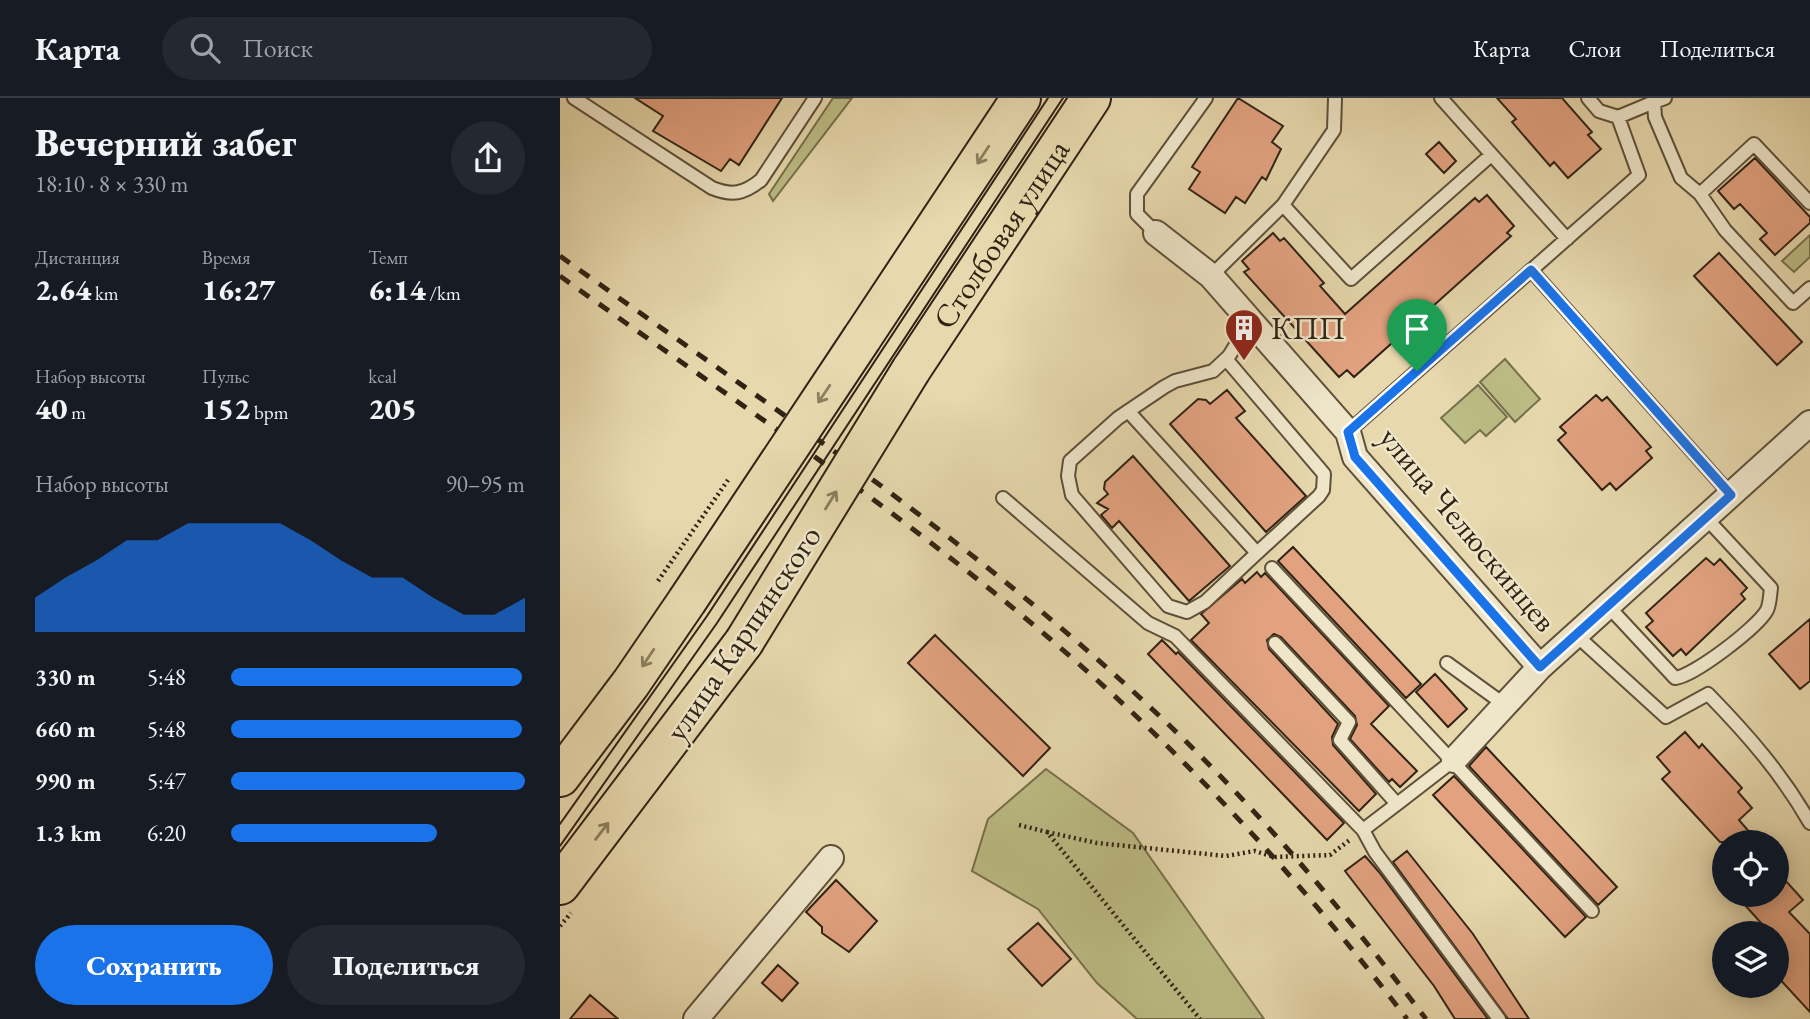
<!DOCTYPE html>
<html lang="ru">
<meta charset="utf-8">
<style>
:root{--surface:#171b24;--page:#242831;--text:#f1f3f6;--muted:#9ea1a6;--line:#363941;--accent:#1a73e8}
body{margin:0;font-family:"EB Garamond",serif;background:var(--page);color:var(--text);height:100vh;display:flex;flex-direction:column;font-size:26px;white-space:nowrap}
*{box-sizing:border-box;margin:0}
p{font-size:23px;color:var(--muted)}
.icon{flex:none;width:38px;height:38px;fill:none;stroke:currentColor;stroke-width:2;stroke-linecap:round;stroke-linejoin:round}
.map{position:relative;flex:1;overflow:hidden}
.details{display:flex;flex-direction:column;background:var(--surface);width:560px}
.details>*{flex:none}
.fabs{position:absolute;left:1152px;top:732px;display:grid;gap:14px}
.fabs a{display:grid;place-items:center;width:77px;height:77px;border-radius:50%;background:var(--surface);box-shadow:0 4px 18px #0003;font-size:35px}
.pin{position:absolute;display:grid;place-items:center;width:60px;height:60px;color:#fff;margin:-72px -30px;border-radius:50% 50% 50% 0;rotate:-45deg;box-shadow:0 0 7px #0007}
.pin .icon{rotate:45deg}
.round{display:grid;place-items:center;flex:none;width:74px;height:74px;border-radius:37px;background:var(--page)}
.head{display:flex;align-items:center;justify-content:space-between;height:119px;padding:0 35px}
h1{font-size:38px;font-weight:800;line-height:52px}
.figures{display:grid;grid-template-columns:repeat(3,1fr);gap:10px;height:119px;padding:7px 35px}
.figures div{display:grid;align-content:center}
.figures b{font-size:30px;font-weight:800}
.figures small{font-size:19px;font-weight:400}
.figures p{font-size:19px}
.chart{height:196px;padding:14px 35px}
.chart p{display:flex;justify-content:space-between}
.chart svg{width:100%;height:126px;margin-top:7px;fill:var(--accent);opacity:.7}
.primary-button{display:flex;gap:14px;margin-top:auto;padding:14px 35px}
.primary-button a{flex:1;height:80px;border-radius:42px;background:var(--accent);color:#fff;font-size:28px;font-weight:800;line-height:80px;text-align:center}
.primary-button a+a{background:var(--page);color:var(--text)}
ul{padding:0 35px;list-style:none;font-size:23px}
li{display:grid;grid-template-columns:112px 84px 1fr;align-items:center;height:52px}
li i{height:18px;border-radius:9px;background:var(--accent)}
header{display:flex;align-items:center;gap:42px;box-sizing:border-box;height:98px;padding:0 35px;background:var(--surface);border-bottom:2px solid var(--line)}
header strong{font-size:33px}
nav{display:flex;gap:38px;margin-inline-start:auto;font-size:24px}
.search{width:490px;height:63px;background:var(--page);display:flex;align-items:center;gap:18px;box-sizing:border-box;padding:0 24px;border-radius:38px;color:var(--muted);font-size:26px}
main{display:flex;flex:1;min-height:0}
.map>svg:first-child{display:block}
.green{fill:#bcbc85;stroke:#76704c;stroke-width:2}
.building{fill:#e2a280;stroke:#312314;stroke-width:2}
.lines{fill:none;stroke-linecap:round;stroke-linejoin:round}
.lane-casing{stroke:#5e503a;stroke-width:16}
.street-casing{stroke:#5e503a;stroke-width:28}
.primary-casing{stroke:#312314;stroke-width:42}
.path{stroke:#312314;stroke-width:4.5;stroke-dasharray:2 3.5;stroke-linecap:butt}
.lane{stroke:#efe6ca;stroke-width:12}
.street{stroke:#efe6ca;stroke-width:24}
.primary{stroke:#e7d8ad;stroke-width:38}
.tram{stroke:#312314;stroke-width:2}
.rail{stroke:#312314;stroke-width:5;stroke-dasharray:12 12;stroke-linecap:butt}
.primary-bridge-casing{stroke:#312314;stroke-width:42;stroke-linecap:butt}
.path-bridge{stroke:#312314;stroke-width:4.5;stroke-dasharray:2 3.5;stroke-linecap:butt}
.primary-bridge{stroke:#e7d8ad;stroke-width:38}
.oneway{stroke:#8c7e60}
.route-casing{stroke:#fff;stroke-width:14}
.route{stroke:#1a73e8;stroke-width:9}
.labels{text-anchor:middle;stroke-width:5;stroke-linejoin:round;paint-order:stroke}
.street-label{font-size:32px;fill:#312314;stroke:#efe6ca}
.poi-label{font-size:32px;fill:#312314;stroke:#efe6ca;text-anchor:start}
</style>
<header>
<strong>Карта</strong>
<div class="search"><svg class="icon" aria-label="search" viewBox="0 0 24 24"><circle cx="10" cy="10" r="6"/><path d="M15 15l6 6"/></svg>Поиск</div>
<nav><a>Карта</a><a>Слои</a><a>Поделиться</a></nav>
</header>
<main>
<section class="details">
<div class="head"><div><h1>Вечерний забег</h1><p>18:10 · 8 × 330 m</p></div><a class="round"><svg class="icon" aria-label="share" viewBox="0 0 24 24"><path d="M12 15V3M7 8l5-5 5 5M5 13v7h14v-7"/></svg></a></div>
<div class="figures">
<div><p>Дистанция</p><b>2.64<small> km</small></b></div>
<div><p>Время</p><b>16:27</b></div>
<div><p>Темп</p><b>6:14<small> /km</small></b></div>
</div>
<div class="figures">
<div><p>Набор высоты</p><b>40<small> m</small></b></div>
<div><p>Пульс</p><b>152<small> bpm</small></b></div>
<div><p>kcal</p><b>205</b></div>
</div>
<div class="chart"><p><span>Набор высоты</span>90–95 m</p>
<svg viewBox="0 0 160 44" preserveAspectRatio="none"><path d="M0 44V32L10 25L20 19L30 12L40 12L50 6L60 6L70 6L80 6L90 12L100 19L110 25L120 25L130 32L140 38L150 38L160 32V44z"/></svg>
</div>
<ul>
<li><b>330 m</b>5:48<i style="width:99%"></i></li>
<li><b>660 m</b>5:48<i style="width:99%"></i></li>
<li><b>990 m</b>5:47<i style="width:100%"></i></li>
<li><b>1.3 km</b>6:20<i style="width:70%"></i></li>
</ul>
<div class="primary-button"><a>Сохранить</a><a>Поделиться</a></div>
</section>
<div class="map">
<svg width="1250" height="921" viewBox="0 0 1250 921">
<rect width="100%" height="100%" fill="#e7d8ad"/>
<filter id="stains"><feTurbulence type="fractalNoise" baseFrequency=".00286" numOctaves="4"/><feColorMatrix values="0 0 0 0 .2 0 0 0 0 .09 0 0 0 0 .02 0 0 0 .5 -.17"/></filter>
<radialGradient id="worn" r=".72"><stop offset=".6" stop-color="#630" stop-opacity="0"/><stop offset="1" stop-color="#630" stop-opacity=".3"/></radialGradient>
<path class="green" d="M273,0h19l-79,103 -4,-7z
M1250,137v22l-16,15 -12,-11z
M945,261l35,40 -25,23 -35,-40z
M918,287l29,32 -21,19 -6,-6 -15,13 -24,-25z
M486,671l87,64 131,186h-127l-40,-36 -59,-74 -66,-38 16,-52z"/>
<path class="building" d="M75,0h147l-43,67 -9,-6 -9,12 -68,-40 10,-15z
M678,0l45,28 -11,16 9,7 -15,31 -4,-3 -17,26 -9,-6 -11,16 -36,-24 11,-17 -8,-5z
M937,0h65l30,34 -4,3 13,14 -33,29 -14,-16 -4,4 -38,-44 4,-3z
M879,44l17,19 -12,12 -18,-19z
M1195,60l55,59v6l-35,32 -15,-16 7,-6 -27,-29 -6,5 -16,-18z
M927,97l27,31 -7,7 4,3 -157,141 -7,-7 -8,7 -95,-105 5,-3 -7,-8 31,-28 7,8 4,-3 40,45 -4,3 25,28 130,-116 4,4z
M1159,155l83,89 -25,23 -83,-89z
M667,292l18,21 -9,7 70,78 -40,36 -96,-108 28,-25 8,1 4,4z
M1036,297l6,6 5,-4 44,50 -5,4 6,7 -36,32 -6,-7 -8,7 -44,-50 8,-7 -6,-6z
M573,358l97,110 -41,35 -70,-80 -7,7 -11,-13 7,-6 -11,-6 11,-9 -4,-5 1,-7z
M733,449l128,137 -15,14 -128,-137z
M1146,460l8,7 6,-6 27,29 -6,6 4,5 -59,56 -5,-6 -8,7 -27,-29 7,-6 -7,-8z
M697,474l4,5 4,-4 124,133 -18,18 46,47 -17,16 -8,-8 -3,3 -39,-43 7,-14 -2,-9 -74,-79 -7,-3 -7,6 2,9 69,75 -6,13 1,8 43,49 -17,17 -168,-171 18,-17 -8,-9 41,-35 3,4z
M1250,521v62l-10,8 -31,-35z
M375,537l115,113 -27,28 -115,-113z
M602,542l14,14 2,-2 166,171 -17,17 -179,-186z
M875,576l32,35 -19,18 -32,-35z
M1125,634l14,16 3,-4 40,44 -4,4 14,16 -13,12 19,22h-38l-58,-63 8,-7 -13,-15z
M926,649l131,140 -19,18 -129,-139z
M894,678l132,141 -21,20 -132,-142z
M847,753l66,83 56,85h-21l-115,-157z
M805,758l14,16 109,147h-33l-21,-33 -89,-115z
M1216,772l27,30 -14,12 21,22v78l-34,-37v-42h-6l-35,-39h41z
M276,782l41,41 -28,31 -27,-19v-6l-16,-15z
M478,825l33,36 -29,27 -34,-37z
M218,867l20,18 -16,18 -20,-18z
M30,897l28,24h-48z"/>
<g class="lines">
<defs>
<path id="lane" d="M14,0l138,90c20,8 32,6 49,-8l54,-82
M881,0l126,141
M1028,0l11,13 19,6 36,-15
M1105,0l-11,4 1,15 26,61 19,16 25,36 68,73 17,-15
M1140,96l54,-50 56,59
M723,107l68,74 140,-124
M596,135l-19,-19v-20l69,-96
M971,172l200,225
M651,178l72,-71 51,-75 1,-32
M666,261l98,115 -1,16 -4,6 -62,57
M568,313l129,142 -52,49 -18,10 -19,-6 -96,-111 -4,-19 2,-15 48,-43 46,-31 11,-6 38,-10 16,-15 21,-34
M788,334l291,-257 -21,-58
M443,400l145,125 27,13 188,194 34,-26
M712,470l320,343
M1048,508l67,72c19,-2 83,-51 92,-68 3,-6 3,-16 4,-22l-65,-70
M1016,537l90,82 42,-23c40,41 74,80 102,129
M715,545l74,79 -9,18 57,64 57,-44
M887,565l58,42
M803,732l12,22 124,167"/>
<path id="street" d="M596,135l55,43 137,156 7,25 185,210
M894,662l86,-93 270,-244
M136,921l135,-161"/>
<g id="primary">
<path d="M302,240l159,-240"/>
<path id="s1" d="M351,272l180,-272"/>
<path d="M0,679l71,-94 56,-82"/>
<path d="M0,787l184,-243"/>
</g>
</defs>
<use href="#lane" class="lane-casing"/>
<use href="#street" class="street-casing"/>
<use href="#primary" class="primary-casing"/>
<path class="path" d="M459,727l28,7 153,187
M487,734l50,11 129,13 29,-5 19,6 56,-2 21,-16
M0,828l11,-13"/>
<use href="#lane" class="lane"/>
<use href="#street" class="street"/>
<use href="#primary" class="primary"/>
<path class="tram" d="M0,726l147,-208 341,-518
M0,748l157,-223 346,-525"/>
<path class="rail" d="M0,158c208,149 424,292 609,469 95,91 178,190 257,294
M0,178c164,118 335,231 489,362 134,114 252,242 358,381"/>
<defs>
<path id="primary-bridge" d="M127,503l175,-263
M184,544l167,-272"/>
</defs>
<use href="#primary-bridge" class="primary-bridge-casing"/>
<path class="path-bridge" d="M98,483l70,-101"/>
<use href="#primary-bridge" class="primary-bridge"/>
</g>
<defs><path id="oneway-shaft" d="M-6 0H5M1.5-3L5.5 0L1.5 3" fill="none" stroke-width="1.6" stroke-linecap="round" stroke-linejoin="round" transform="scale(1.75)"/></defs>
<g class="oneway">
<use href="#oneway-shaft" transform="translate(423 57) rotate(123)"/>
<use href="#oneway-shaft" transform="translate(264 296) rotate(124)"/>
<use href="#oneway-shaft" transform="translate(271 402) rotate(-58)"/>
<use href="#oneway-shaft" transform="translate(88 560) rotate(124)"/>
<use href="#oneway-shaft" transform="translate(42 733) rotate(-52)"/>
</g>
<g class="lines">
<defs>
<path id="route" d="M971,172l200,225 -191,172 -185,-210 -7,-25z"/>
</defs>
<use href="#route" class="route-casing"/>
<use href="#route" class="route"/>
</g>
<defs>
<symbol id="building-pin" viewBox="-11 -11 22 30"><path d="M0 17L-7.5 6A9.5 9.5 0 1 1 7.5 6Z" fill="#8f2418" stroke="#efe6ca"/><path d="M-4-6H4V6H1V3H-1V6H-4ZM-2.5-4.3h1.7v1.8h-1.7ZM.8-4.3h1.7v1.8H.8ZM-2.5-1h1.7V.8h-1.7ZM.8-1h1.7V.8H.8Z" fill="#fff"/></symbol>
</defs>
<g fill-rule="evenodd">
<use href="#building-pin" x="662" y="208" width="44" height="60"/>
</g>
<g class="labels">
<g class="street-label">
<text dy="11" stroke="none"><textPath href="#s1" startOffset="163">Столбовая улица</textPath></text>
<text transform="translate(908 431) rotate(50)" y="11">улица Челюскинцев</text>
<text transform="translate(183 535) rotate(-56)" y="11">улица Карпинского</text>
</g>
<g class="poi-label">
<text x="711" y="241">КПП</text>
</g>
</g>
<rect width="100%" height="100%" filter="url(#stains)"/>
<rect width="100%" height="100%" fill="url(#worn)"/>
</svg>
<div class="fabs">
<a><svg class="icon" aria-label="locate" viewBox="0 0 24 24"><circle cx="12" cy="12" r="6"/><path d="M12 2v4M12 18v4M2 12h4M18 12h4"/></svg></a>
<a><svg class="icon" aria-label="layers" viewBox="0 0 24 24"><path d="M12 4l9 5-9 5-9-5zM3 14l9 5 9-5"/></svg></a>
</div>
<div class="pin" style="left:857px;top:273px;background:#1e9e55"><svg class="icon" aria-label="arrive" viewBox="0 0 24 24"><path d="M6 21V4h12l-3 4 3 4H6"/></svg></div>
</div>
</main>
